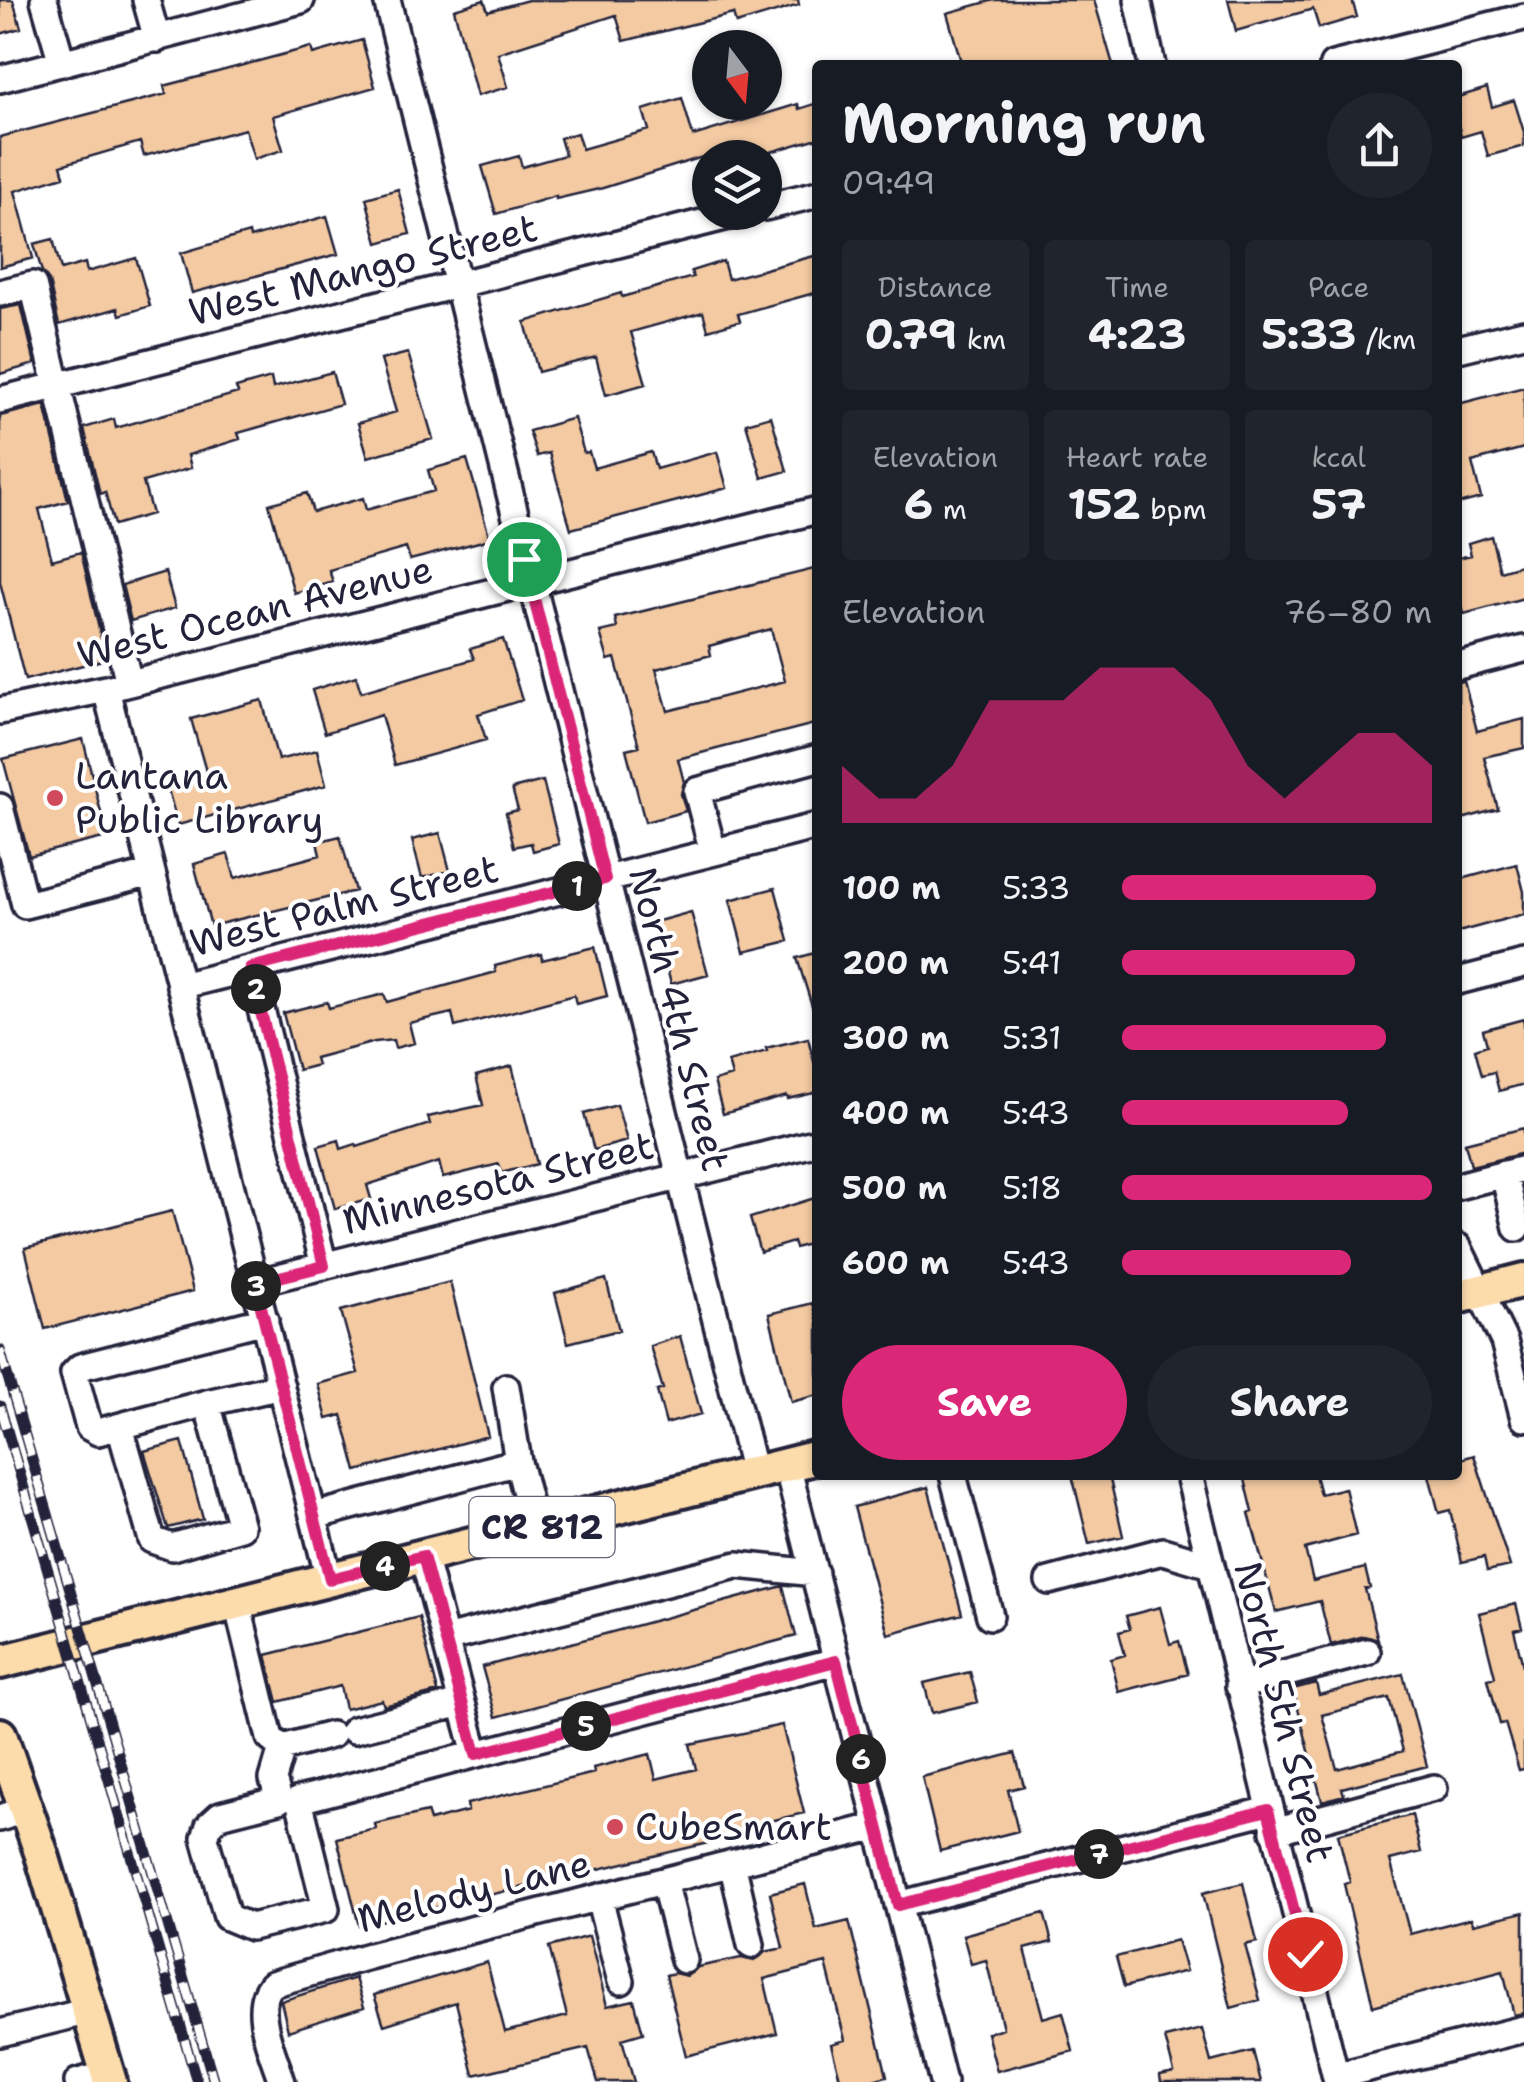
<!DOCTYPE html>
<meta charset="utf-8">
<style>
:root{--surface:#171b24;--page:#20242c;--text:#f1f3f6;--muted:#9ea1a6;--accent:#db2777}
body{margin:0;font-family:"Shantell Sans",sans-serif;background:var(--page);color:var(--text);height:100vh;display:flex;flex-direction:column;font-size:38px;white-space:nowrap}
*{box-sizing:border-box;margin:0}
p{font-size:32px;color:var(--muted)}
.icon{flex:none;width:55px;height:55px;fill:none;stroke:currentColor;stroke-width:2;stroke-linecap:round;stroke-linejoin:round}
.map{position:relative;flex:1;overflow:hidden}
.drawer{position:absolute;left:812px;top:60px;width:650px;height:1420px;display:flex;flex-direction:column;background:var(--surface);border-radius:10px;box-shadow:0 2px 8px #0004}
.drawer>*{flex:none}
.needle{width:65px;rotate:164deg}
.tools{position:absolute;left:692px;top:30px;display:grid;gap:20px}
.tools a{display:grid;place-items:center;width:90px;height:90px;border-radius:50%;background:var(--surface);box-shadow:0 2px 8px #0004;font-size:50px}
.pin{position:absolute;display:grid;place-items:center;width:85px;height:85px;color:#fff;margin:-42px;border:5px solid #fff;border-radius:50%;box-shadow:0 2px 10px #0007}
.km{position:absolute;width:50px;height:50px;margin:-25px;border-radius:50%;background:#222;color:#fff;font-size:28px;line-height:50px;text-align:center}
.round{display:grid;place-items:center;flex:none;width:105px;height:105px;border-radius:52px;background:var(--page)}
.overview{display:flex;align-items:center;justify-content:space-between;height:170px;padding:0 30px}
h1{font-size:55px;font-weight:700;line-height:75px}
.figures{display:grid;grid-template-columns:repeat(3,1fr);gap:15px;height:170px;padding:10px 30px}
.figures div{display:grid;align-content:center;border-radius:10px;background:var(--page);text-align:center}
.figures b{font-size:42px;font-weight:700}
.figures small{font-size:28px;font-weight:400}
.figures p{font-size:28px}
.chart{height:280px;padding:20px 30px}
.chart p{display:flex;justify-content:space-between}
.chart svg{width:100%;height:180px;margin-top:10px;fill:var(--accent);opacity:.7}
.primary-button{display:flex;gap:20px;margin-top:auto;padding:20px 30px}
.primary-button a{flex:1;height:115px;border-radius:60px;background:var(--accent);color:#fff;font-size:40px;font-weight:700;line-height:115px;text-align:center}
.primary-button a+a{background:var(--page);color:var(--text)}
ul{padding:0 30px;list-style:none;font-size:32px}
li{display:grid;grid-template-columns:160px 120px 1fr;align-items:center;height:75px}
li i{height:25px;border-radius:12px;background:var(--accent)}
.map>svg:first-child{display:block}
.building{fill:#f3caa2;stroke:#22223b;stroke-width:2.5;fill-rule:evenodd}
.lines{fill:none;stroke-linecap:round;stroke-linejoin:round}
.minor-casing{stroke:#22223b;stroke-width:32}
.major-casing{stroke:#22223b;stroke-width:40}
.minor{stroke:#fff;stroke-width:25}
.major{stroke:#fddcac;stroke-width:32}
.rail-casing{stroke:#22223b;stroke-width:11}
.rail{stroke:#fff;stroke-width:8;stroke-dasharray:22;stroke-linecap:butt}
.route-casing{stroke:#fff;stroke-width:20}
.route{stroke:#db2777;stroke-width:12}
.poi-dot{fill:#d1495b;stroke:#fff;stroke-width:4}
.labels{text-anchor:middle;stroke-width:8;stroke-linejoin:round;paint-order:stroke}
.shield{fill:#fff;stroke:#646476;stroke-width:2.5}
.shield-label{font-size:35px;font-weight:bold;fill:#22223b}
.street-label{font-size:38px;fill:#22223b;stroke:#fff}
.poi-label{font-size:38px;fill:#22223b;stroke:#fff;text-anchor:start}
</style>
<div class="map">
<svg width="1524" height="2082" viewBox="0 0 1524 2082">
<rect width="100%" height="100%" fill="#fff"/>
<filter id="ink" filterUnits="userSpaceOnUse"><feTurbulence type="fractalNoise" baseFrequency=".01" numOctaves="2"/><feDisplacementMap in="SourceGraphic" scale="20" xChannelSelector="R" yChannelSelector="G"/><feConvolveMatrix kernelMatrix="1 2 1 2 8 2 1 2 1" color-interpolation-filters="sRGB"/></filter>
<g filter="url(#ink)">
<path class="building" d="M0,0h13l8,28 -21,6z
M484,0l4,11 40,-11h270l1,5 -63,19 -3,-10 -109,27 -8,-26 -118,38 10,34 -31,9 -23,-87z
M994,0h100l19,65h-151l-15,-52z
M1228,0h124l5,17 -38,11 -6,-19 -77,22z
M362,40l13,47 -102,29 10,34 -29,9 -9,-30 -101,27 -4,-14 -79,23 3,11 -49,15 18,67 -33,9v-130l166,-43 -2,-8 42,-11 105,-28 2,7z
M1487,88l5,19 22,-7 10,32v14l-36,10 -7,-25 -20,6 -3,-13v-27z
M682,98l11,38 105,-32 1,5 19,-6v35l-68,20 -41,-3 -106,33 -47,11v-3l-60,18 -14,-48 37,-10 3,11 43,-12 -5,-17 17,-5 5,16 67,-19 -6,-20z
M398,189l12,45 -32,9 -12,-45z
M327,216l11,38 -146,39 -11,-40 68,-20 1,5z
M53,239l8,31 24,-7 2,9 49,-14 14,48 -30,9 -2,-7 -59,17 -10,-44 -7,-9 -8,-28z
M818,255v37l-80,22 2,7 -32,9 -5,-18 -72,20 15,52 -40,11 -10,-38 -58,15 -13,-50 96,-29 1,4 71,-20 -2,-6 32,-10 5,18z
M21,305l14,59 -35,10v-65z
M408,353l25,86 -65,18 -10,-34 38,-11 -15,-52z
M332,372l9,32 -103,29 2,6 -52,16 3,13 -48,14 9,32 -38,11 -9,-33 -5,2 -16,-66 30,-9 2,9 122,-35 -2,-5 35,-10 2,10z
M1524,387v61l-52,14 9,36 -23,6v-100z
M45,405l23,96 -29,8 13,51 29,-8 25,107 -81,21 -25,-98v-166z
M771,416l16,55 -25,7 -16,-55z
M574,418l10,35 5,-1 5,16 57,-16 5,17 61,-17 10,36 -156,41 -22,-76 -12,3 -8,-25z
M467,459l23,80 -80,21 -4,-12 -77,22 4,12 -39,11 -25,-89 38,-11 6,19 50,-14 3,12 68,-19 -6,-21z
M1491,536l9,35 24,-7v34l-60,16 -6,-24v-32l13,-3 -3,-12z
M818,568v155l-140,36 6,23 -3,12 5,17 -41,11 -19,-73 13,-3 -24,-88 -7,2 -8,-28 17,-4 -2,-10zM771,629l14,52 -117,30 -12,-42 55,-14 -2,-9z
M165,572l10,36 -44,13 -9,-36z
M503,639l19,61 -44,14 8,26 -91,25 -14,-50 -56,18 -13,-43 44,-14 5,16 113,-33 -4,-10z
M1464,681l13,50 47,-12v29l-40,9 14,52 -40,11v-138z
M262,700l16,60 39,-10 9,35 -148,40 -11,-39 40,-11 -16,-56z
M83,739l24,98 -78,19 -26,-97z
M543,781l16,63 -26,7 -2,-8 -17,4 -8,-34 12,-3 -6,-21z
M440,833l10,38 -28,7 -10,-38z
M340,836l15,55 -144,35 -17,-62 34,-10 7,24 85,-23 -3,-13z
M1517,864l7,28v22l-66,18v-52z
M775,888l14,53 -45,11 -14,-52z
M691,912l17,62 -37,10 -16,-62z
M595,947l12,49 -31,8 -2,-9 -119,32 -3,-14 -43,10 5,20 -19,5 -2,-8 -18,2 -60,16 2,7 -19,5 -15,-57 44,-11 2,6 55,-14 3,8 109,-30 -1,-6 46,-12 1,6z
M818,952v57h-5l-16,-51z
M1524,1019v65l-25,7 -5,-19 -12,3 -7,-26 12,-4 -4,-15z
M808,1038l10,39v15l-30,7 -1,-3 -64,18 -9,-33 18,-5 -4,-14 39,-11 -1,-3z
M512,1066l25,98 -36,9 -2,-9 -56,14 -4,-16 -72,23 4,14 -36,10 -17,-63 21,-6 2,9 15,-5 1,3 73,-23 -2,-7 55,-12 -7,-29z
M617,1105l10,36 -33,9 -10,-36z
M1524,1128v25l-53,13 -6,-23z
M818,1197v44l-23,7 -2,-6 -33,10 -10,-34z
M172,1211l21,80 -148,38 -20,-81z
M606,1279l13,51 -51,13 -13,-50z
M450,1282l38,154 -131,35 -15,-56 -15,4 -9,-35 40,-11 -17,-62z
M813,1303l5,19v73l-27,7 -22,-88z
M680,1336l21,78 -35,10 -9,-33 6,-2 -13,-43z
M182,1441l21,78 -35,9 -24,-77z
M1474,1455l36,111 -23,5 -3,-14 -22,5 -12,-52 -11,3 -10,-38h29v-15z
M1072,1475h37l14,61 -34,8z
M1244,1475h71l5,19 25,-6 11,47 -51,14 8,32 52,-13 5,20 -5,1 13,51 -14,-4 -33,9 -11,-44 -44,11 -27,-99 4,-1z
M928,1487l34,127 -74,20 -34,-127z
M783,1586l13,50 -300,81 -14,-50z
M1516,1604l6,24 -8,2 10,40v99l-5,1 -14,-47 -5,1 -12,-45 7,-2 -16,-64z
M1160,1607l10,37 9,-3 9,33 -69,18 -8,-33 14,-4 -6,-23 11,-3 -4,-13z
M419,1617l19,75 -54,14 -2,-6 -37,9 -5,-23 -62,16 -12,-47z
M970,1672l8,30 -46,11 -8,-30z
M1403,1674l24,92 -85,22 2,7 -22,6 -29,-112 23,-6 3,12zM1389,1698l14,53 -66,18 -15,-54z
M782,1725l22,88 -38,9 1,7 -408,97 -22,-88 39,-9 -1,-5 52,-12 3,9 38,-10 -1,-7 127,-31 -1,-5 57,-14 6,25 40,-10 -6,-25z
M1015,1753l9,33 -16,4 10,41 -78,20 -18,-74z
M1412,1815l9,37 -31,8 20,74 61,-16 2,6 51,-12v101l-10,2 -11,-44 -130,35 -29,-122 6,-2 -12,-48z
M1243,1883l14,59 -12,3 15,55 -29,8 -28,-115z
M805,1884l11,45 33,-8 38,155 -21,6h-25l-10,-38 14,-4 -19,-77 -62,16 13,54 -91,23 -20,-81 8,-2 13,3 11,-9 43,-9 13,3 11,-9 18,-4 -13,-55z
M1044,1913l8,29 -27,7 18,69 20,-6 10,39 -76,20 -10,-38 16,-5 -17,-68 -15,4 -8,-29z
M589,1936l18,70 27,-6 9,33 -21,6 12,43h-36l-10,-34 -114,27 -18,-73 -72,23 -10,-30 113,-33 18,70 62,-16 -18,-69z
M1177,1940l9,31 -62,16 -8,-30z
M355,1978l9,29 -76,24 -7,-30z
M1202,2029l9,33 42,-11 8,31h-100l-1,-7 14,-3 -9,-34z"/>
<g class="lines">
<defs>
<path id="minor" d="M44,0l18,63
M146,0l11,39
M387,0l367,1473
M1138,0l14,65
M1333,65l191,-48
M0,79l301,-79
M765,207l53,-13
M0,293l33,-8 96,398
M1458,349l66,-16
M0,400l745,-188
M1458,666l66,-17
M106,689l223,890
M0,711l106,-22 712,-179
M0,807l25,98 127,-32
M713,852l-16,-61 121,-33
M251,968l73,298
M1458,981l66,-17
M180,986l638,-160
M1504,1174l13,54
M1458,1186l66,-17
M1458,1247l46,94 20,77
M255,1283l563,-141
M506,1387l12,75 17,66
M207,1403l74,-17
M120,1427l32,113 20,7 69,-20 -34,-124 -109,29 -9,-5 -15,-54 6,-6 185,-47
M787,1465l156,617
M953,1475l37,141
M1189,1475l148,607
M314,1516l204,-54
M1049,1581l114,-30 47,14
M237,1603l33,135 12,10 49,-13
M445,1639l292,-74 78,8
M1239,1686l128,-34
M462,1703l14,51
M354,1730l108,-27 -39,-147
M282,1748l-9,31 6,21 -59,15 -11,10 -4,13 22,79 24,10 75,-18 -27,-109 537,-139
M0,1818l26,-9
M1274,1831l160,-43
M732,1863l19,82
M664,1881l20,79
M599,1898l22,83
M898,1905l371,-95
M0,2033l89,-22
M1336,2076l188,-47
M78,2082l30,-8
M282,2082c-8,-27 -32,-74 -10,-98l97,-28 509,-130"/>
<path id="major" d="M1458,1297l66,-17
M0,1662l818,-205
M0,1735l42,120 68,227"/>
</defs>
<use href="#minor" class="minor-casing"/>
<use href="#major" class="major-casing"/>
<use href="#minor" class="minor"/>
<use href="#major" class="major"/>
<defs>
<path id="rail" d="M0,1350l214,732
M0,1406l197,676"/>
</defs>
<use href="#rail" class="rail-casing"/>
<use href="#rail" class="rail"/>
</g>
</g>
<g class="lines" filter="url(#ink)">
<defs>
<path id="route" d="M524,559l81,320 -355,89 74,298 -69,17 75,296 93,-23 53,198 360,-93 62,244 370,-95 37,144"/>
</defs>
<use href="#route" class="route-casing"/>
<use href="#route" class="route"/>
</g>
<g class="poi-dot">
<circle cx="55" cy="798" r="10"/>
<circle cx="615" cy="1827" r="10"/>
</g>
<g class="labels">
<rect class="shield" x="469.5" y="1497" width="145" height="60" rx="8"/>
<g class="shield-label">
<text x="542" y="1539">CR 812</text>
</g>
<g class="street-label">
<text transform="translate(363 270) rotate(-14)" y="13">West Mango Street</text>
<text transform="translate(255 612) rotate(-14)" y="13">West Ocean Avenue</text>
<text transform="translate(344 906) rotate(-14)" y="13">West Palm Street</text>
<text transform="translate(679 1019) rotate(76)" y="13">North 4th Street</text>
<text transform="translate(498 1183) rotate(-14)" y="13">Minnesota Street</text>
<text transform="translate(1284 1712) rotate(76)" y="13">North 5th Street</text>
<text transform="translate(474 1891) rotate(-14)" y="13">Melody Lane</text>
</g>
<g class="poi-label">
<text x="75" y="789">Lantana<tspan x="75" dy="44">Public Library</tspan></text>
<text x="635" y="1840">CubeSmart</text>
</g>
</g>
</svg>
<div class="tools">
<a><svg class="needle" viewBox="-14 -14 28 28"><path d="M0-13l5 13h-10z" fill="#e53935"/><path d="M0 13l5-13h-10z" fill="#9ea1a6"/></svg></a>
<a><svg class="icon" aria-label="layers" viewBox="0 0 24 24"><path d="M12 4l9 5-9 5-9-5zM3 14l9 5 9-5"/></svg></a>
</div>
<div class="pin" style="left:524px;top:559px;background:#1e9e55"><svg class="icon" aria-label="arrive" viewBox="0 0 24 24"><path d="M6 21V4h12l-3 4 3 4H6"/></svg></div>
<div class="pin" style="left:1305px;top:1954px;background:#d93025"><svg class="icon" aria-label="check" viewBox="0 0 24 24"><path d="M5 12l5 5 9-10"/></svg></div>
<b class="km" style="left:577px;top:886px">1</b>
<b class="km" style="left:256px;top:989px">2</b>
<b class="km" style="left:256px;top:1286px">3</b>
<b class="km" style="left:385px;top:1566px">4</b>
<b class="km" style="left:586px;top:1726px">5</b>
<b class="km" style="left:861px;top:1759px">6</b>
<b class="km" style="left:1099px;top:1854px">7</b>
<section class="drawer">
<div class="overview"><div><h1>Morning run</h1><p>09:49</p></div><a class="round"><svg class="icon" aria-label="share" viewBox="0 0 24 24"><path d="M12 15V3M7 8l5-5 5 5M5 13v7h14v-7"/></svg></a></div>
<div class="figures">
<div><p>Distance</p><b>0.79<small> km</small></b></div>
<div><p>Time</p><b>4:23</b></div>
<div><p>Pace</p><b>5:33<small> /km</small></b></div>
</div>
<div class="figures">
<div><p>Elevation</p><b>6<small> m</small></b></div>
<div><p>Heart rate</p><b>152<small> bpm</small></b></div>
<div><p>kcal</p><b>57</b></div>
</div>
<div class="chart"><p><span>Elevation</span>76–80 m</p>
<svg viewBox="0 0 160 44" preserveAspectRatio="none"><path d="M0 44V30L10 38L20 38L30 30L40 14L50 14L60 14L70 6L80 6L90 6L100 14L110 30L120 38L130 30L140 22L150 22L160 30V44z"/></svg>
</div>
<ul>
<li><b>100 m</b>5:33<i style="width:82%"></i></li>
<li><b>200 m</b>5:41<i style="width:75%"></i></li>
<li><b>300 m</b>5:31<i style="width:85%"></i></li>
<li><b>400 m</b>5:43<i style="width:73%"></i></li>
<li><b>500 m</b>5:18<i style="width:100%"></i></li>
<li><b>600 m</b>5:43<i style="width:74%"></i></li>
</ul>
<div class="primary-button"><a>Save</a><a>Share</a></div>
</section>
</div>
